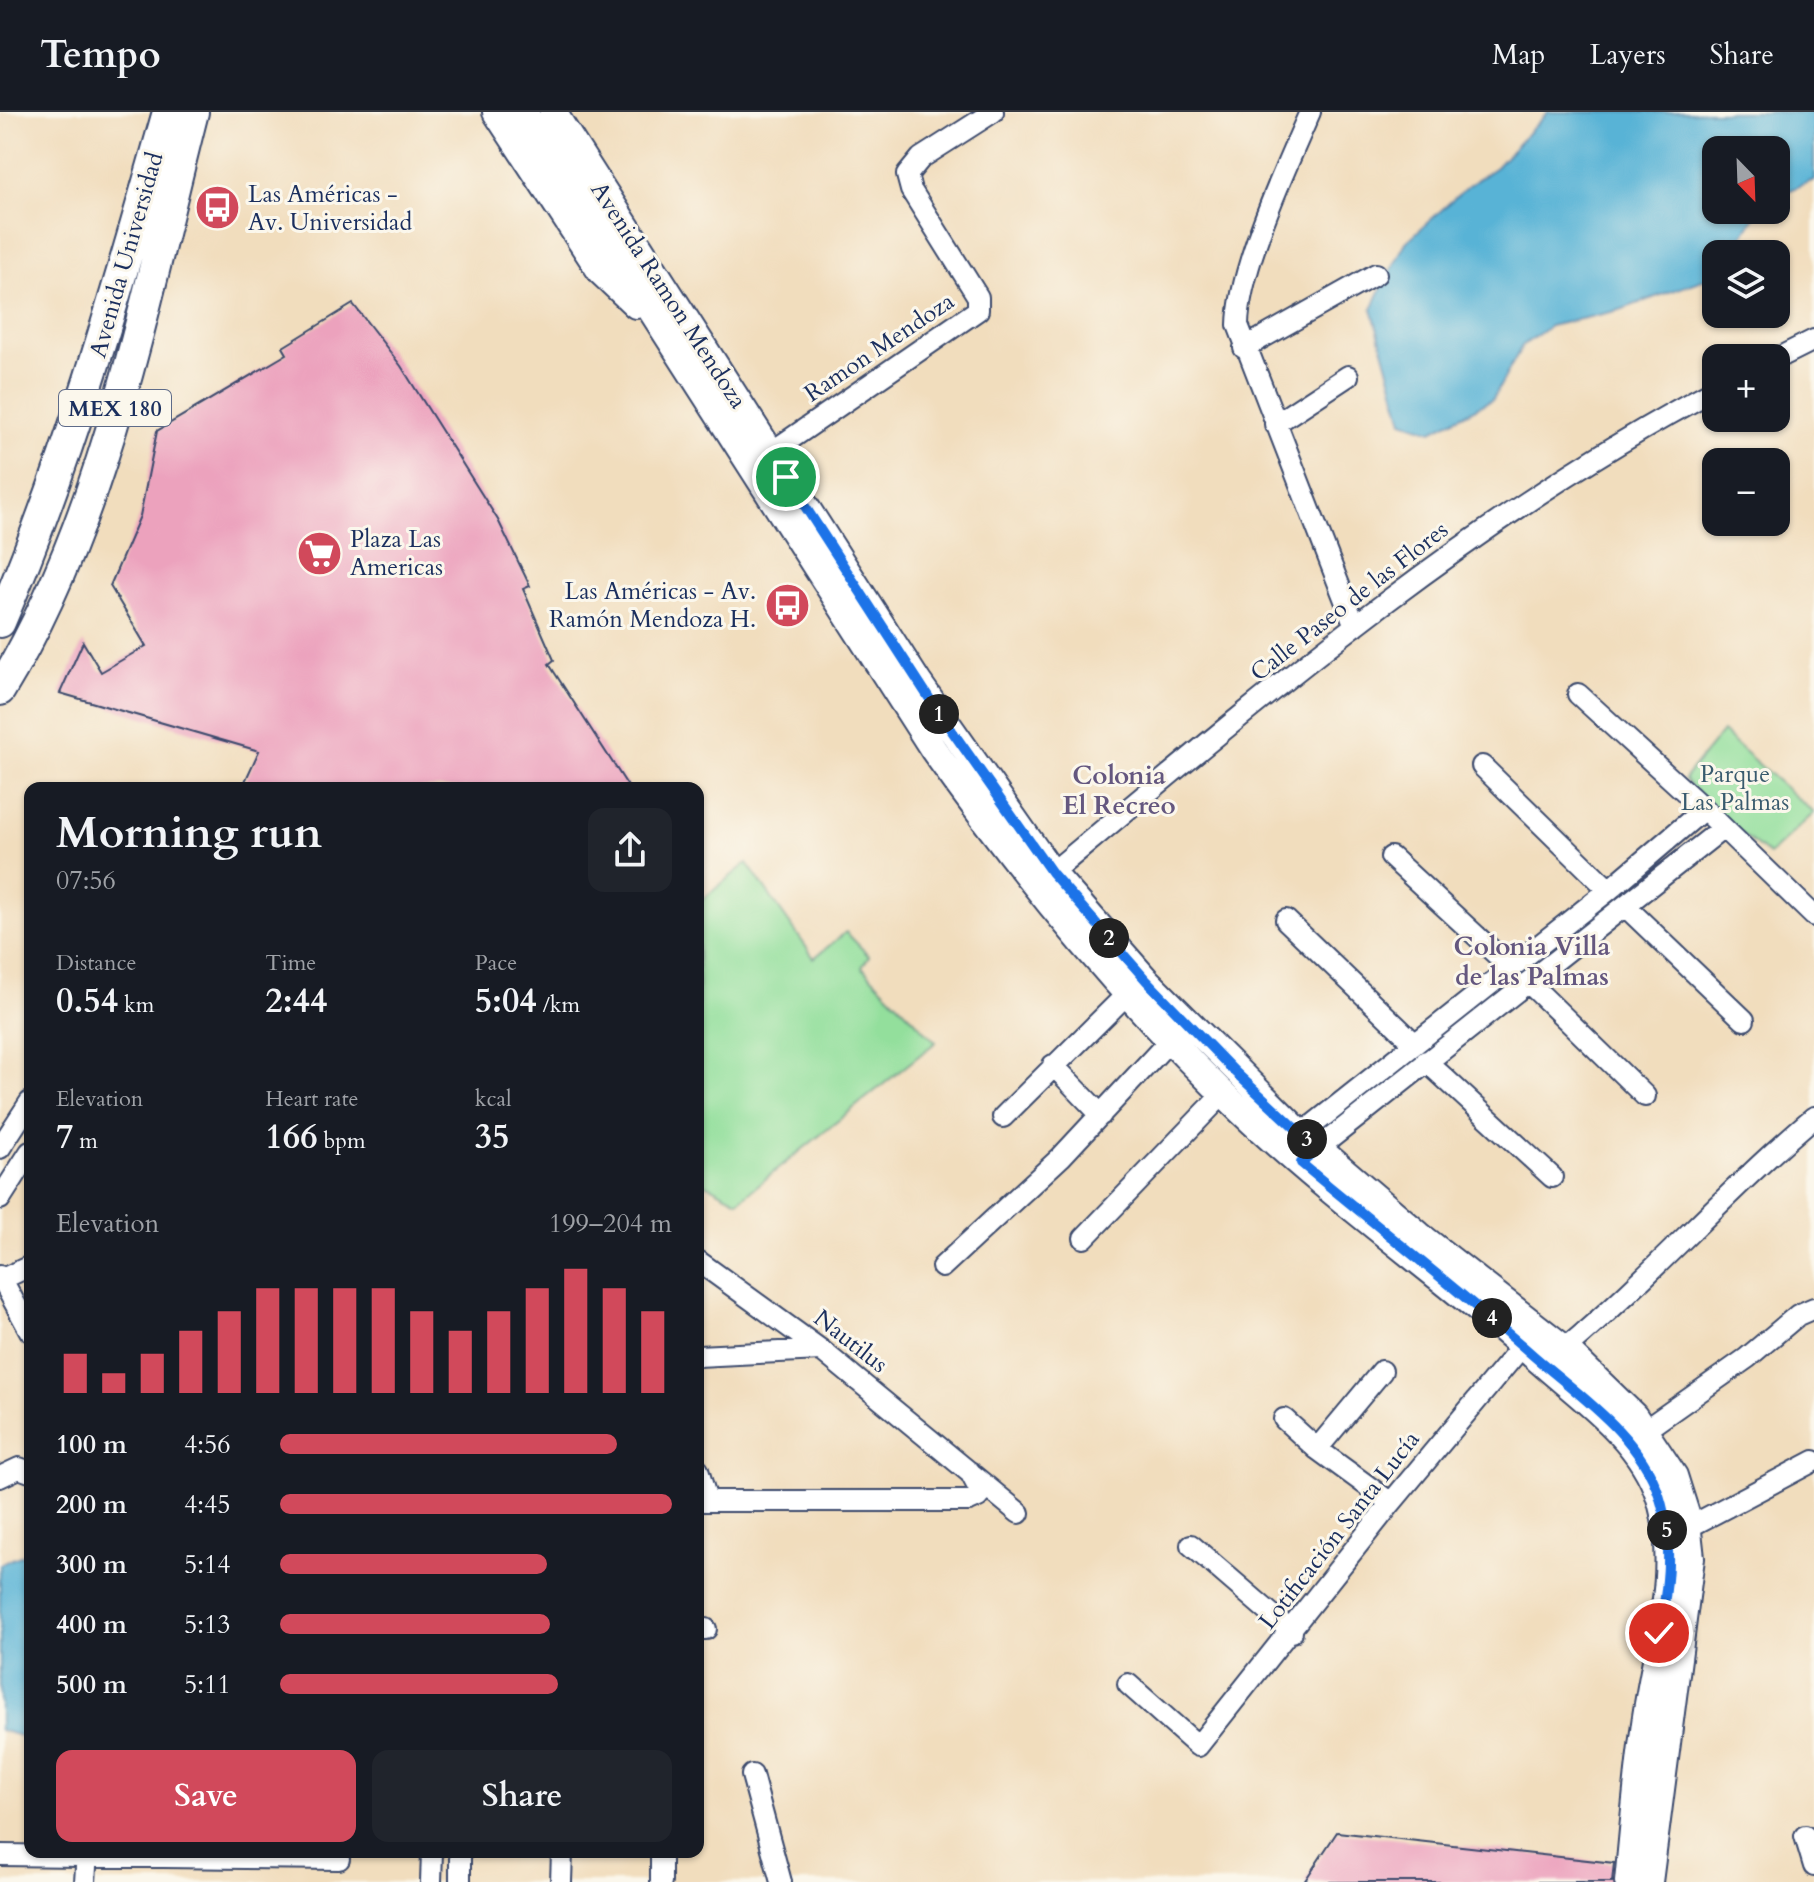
<!DOCTYPE html>
<meta charset="utf-8">
<style>
:root{--surface:#171b24;--page:#20242c;--text:#f1f3f6;--muted:#9ea1a6;--line:#363941;--accent:#d1495b}
body{margin:0;font-family:Cardo,serif;background:var(--page);color:var(--text);height:100vh;display:flex;flex-direction:column;font-size:30px;white-space:nowrap}
*{box-sizing:border-box;margin:0}
p{font-size:26px;color:var(--muted)}
.icon{flex:none;width:44px;height:44px;fill:none;stroke:currentColor;stroke-width:2;stroke-linecap:round;stroke-linejoin:round}
.map{position:relative;flex:1;overflow:hidden}
.sheet{position:absolute;left:24px;top:670px;width:680px;height:1076px;display:flex;flex-direction:column;background:var(--surface);border-radius:16px;box-shadow:0 2px 6px #0004}
.sheet>*{flex:none}
.needle{width:52px;rotate:157deg}
.controls{position:absolute;left:1702px;top:24px;display:grid;gap:16px}
.controls a{display:grid;place-items:center;width:88px;height:88px;border-radius:16px;background:var(--surface);box-shadow:0 2px 6px #0004;font-size:40px}
.pin{position:absolute;display:grid;place-items:center;width:68px;height:68px;color:#fff;margin:-34px;border:4px solid #fff;border-radius:50%;box-shadow:0 2px 8px #0007}
.km{position:absolute;width:40px;height:40px;margin:-20px;border-radius:50%;background:#222;color:#fff;font-size:22px;line-height:40px;text-align:center}
.round{display:grid;place-items:center;flex:none;width:84px;height:84px;border-radius:16px;background:var(--page)}
.summary{display:flex;align-items:center;justify-content:space-between;height:136px;padding:0 32px}
h1{font-size:44px;font-weight:700;line-height:60px}
.figures{display:grid;grid-template-columns:repeat(3,1fr);gap:12px;height:136px;padding:8px 32px}
.figures div{display:grid;align-content:center}
.figures b{font-size:34px;font-weight:700}
.figures small{font-size:22px;font-weight:400}
.figures p{font-size:22px}
.chart{height:224px;padding:16px 32px}
.chart p{display:flex;justify-content:space-between}
.chart svg{width:100%;height:144px;margin-top:8px;stroke:var(--accent);stroke-width:6}
.button{display:flex;gap:16px;margin-top:auto;padding:16px 32px}
.button a{flex:1;height:92px;border-radius:16px;background:var(--accent);color:#fff;font-size:32px;font-weight:700;line-height:92px;text-align:center}
.button a+a{background:var(--page);color:var(--text)}
ul{padding:0 32px;list-style:none;font-size:26px}
li{display:grid;grid-template-columns:128px 96px 1fr;align-items:center;height:60px}
li i{height:20px;border-radius:10px;background:var(--accent)}
header{display:flex;align-items:center;gap:48px;box-sizing:border-box;height:112px;padding:0 40px;background:var(--surface);border-bottom:2px solid var(--line)}
header strong{font-size:38px}
nav{display:flex;gap:44px;margin-inline-start:auto;font-size:28px}
.map>svg:first-child{display:block}
.green{fill:#93df9c;stroke:#57877d;stroke-width:2}
.water{fill:#58b3d6;stroke:#3a719a;stroke-width:2}
.building{fill:#eca2bd}
.lines{fill:none;stroke-linecap:round;stroke-linejoin:round}
.minor-casing{stroke:#3b496c;stroke-width:24}
.major-casing{stroke:#3b496c;stroke-width:30}
.highway-casing{stroke:#3b496c;stroke-width:34}
.minor{stroke:#fff;stroke-width:20}
.major{stroke:#fff;stroke-width:26}
.highway{stroke:#fff;stroke-width:30}
.route-casing{stroke:#fff;stroke-width:16}
.route{stroke:#1a73e8;stroke-width:10}
.labels{text-anchor:middle;stroke-width:6;stroke-linejoin:round;paint-order:stroke}
.shield{fill:#fbf7ec;stroke:#5e6b89;stroke-width:2}
.shield-label{font-size:22px;font-weight:bold;fill:#1b2f5e}
.poi-label{font-size:24px;fill:#1b2f5e;stroke:#fbf7ec;text-anchor:start}
.street-label{font-size:24px;fill:#1b2f5e;stroke:#fbf7ec}
.park-label{font-size:24px;fill:#395b6e;stroke:#fbf7ec}
.neighbourhood-label{font-size:26px;font-weight:bold;fill:#64577f;stroke:#fbf7ec}
</style>
<header>
<strong>Tempo</strong>
<nav><a>Map</a><a>Layers</a><a>Share</a></nav>
</header>
<div class="map">
<svg width="1814" height="1770" viewBox="0 0 1814 1770">
<rect width="100%" height="100%" fill="#fbf7ec"/>
<filter id="ink" filterUnits="userSpaceOnUse"><feTurbulence type="fractalNoise" baseFrequency=".0125" numOctaves="2"/><feDisplacementMap in="SourceGraphic" scale="16" xChannelSelector="R" yChannelSelector="G"/><feConvolveMatrix kernelMatrix="1 2 1 2 8 2 1 2 1" color-interpolation-filters="sRGB"/></filter>
<filter id="wash" filterUnits="userSpaceOnUse"><feTurbulence type="fractalNoise" baseFrequency=".006" numOctaves="4" result="noise"/><feDisplacementMap in="SourceGraphic" scale="32" xChannelSelector="R" yChannelSelector="G"/><feGaussianBlur stdDeviation="1.8" result="paint"/><feColorMatrix in="noise" values="0 0 0 0 0 0 0 0 0 0 0 0 0 0 0 0 0 1.4 0 .05"/><feComposite in="paint" operator="in"/></filter>
<g filter="url(#wash)">
<rect width="100%" height="100%" fill="#f1ddbd"/>
<path class="green" d="M1722,620l92,81 -45,42 -43,-33 -42,-43z
M747,751l67,95 32,-26 23,24 -7,11 74,75 -198,159 -40,-21v-277z"/>
<path class="water" d="M1548,0h266v68l-38,16v-46h-60v60h43l-27,44h-16v21l-96,35 -70,16 -28,20 -29,53 -61,32 -29,-10 -31,-112 10,-22 24,-45 62,-56 28,-19z
M30,1440v187l-30,-9v-166z"/>
<g id="blocks">
<path class="building" d="M353,192l48,62 97,154 32,66 -7,3 31,71 -5,4 80,124h-387l17,-37 -199,-58 23,-51 18,30 45,-26 -36,-60 30,-70 17,-85 130,-77 -4,-7z
M1337,1720l277,31 -2,19h-308z"/>
</g>
</g>
<g filter="url(#ink)">
<use href="#blocks" fill-opacity="0" stroke="#3b496c" stroke-width="2"/>
<g class="lines">
<defs>
<path id="minor" d="M1310,0c-24,55 -71,156 -72,213l117,301
M1244,236l132,-74
M1776,247l38,-19
M1275,312l73,-48
M760,348l218,-150v-13l-67,-107 -4,-15 14,-17 72,-46
M1578,582l126,115 110,107
M1482,654l127,124
M1391,745l120,111
M1042,769c213,-178 427,-362 674,-492
M1625,794l119,114
M1286,808l129,124
M1528,870l117,114
M1426,949l126,116
M1053,953l48,50
M1003,1005l123,-122
M1290,1031l319,-253 95,-81
M0,1036l30,-46
M1307,1045l415,-328
M0,1087l30,-47
M1084,1126l139,-144
M698,1149l123,89 198,163
M942,1155l119,-110 108,-116
M0,1164l30,55
M0,1168l30,-14
M1565,1237c87,-73 162,-159 249,-232
M698,1244l123,-6
M1284,1307l33,30 74,54
M1645,1318l102,-72 51,-43 16,-7
M1317,1337l65,-78
M698,1358l9,30
M0,1365l19,-9 11,4
M698,1389h271l9,-4 2,-6 -10,-19
M1689,1415l125,-66
M1191,1433l101,87
M698,1517h8
M1128,1572l70,62 193,-243 131,-157
M752,1663l29,107
M1805,1724l9,30
M661,1740v30
M0,1743l339,4
M85,1770l2,-30
M431,1770l1,-30
M460,1770v-30
M561,1770l1,-30"/>
<path id="major" d="M496,0l105,160 35,33
M524,0l409,637c92,130 192,252 308,362 94,90 202,165 300,251 43,38 99,76 118,133 25,76 -6,160 -15,236 -7,50 -11,101 -16,151
M553,0l365,570 134,191 94,107 155,154 118,101 146,114 69,67 40,60 12,38 5,44 -42,324"/>
<path id="highway" d="M0,510c71,-165 119,-338 168,-510
M0,578c106,-174 143,-384 193,-578"/>
</defs>
<use href="#minor" class="minor-casing"/>
<use href="#major" class="major-casing"/>
<use href="#highway" class="highway-casing"/>
<use href="#minor" class="minor"/>
<use href="#major" class="major"/>
<use href="#highway" class="highway"/>
</g>
</g>
<g class="lines" filter="url(#ink)">
<defs>
<path id="route" d="M786,365l147,227 119,169 94,107 89,92 82,76 -16,15c78,65 158,127 234,194 45,39 105,79 124,138 15,46 9,92 0,138"/>
</defs>
<use href="#route" class="route-casing"/>
<use href="#route" class="route"/>
</g>
<defs>
<symbol id="bus-disc" viewBox="-11 -11 22 22"><circle r="9.5" fill="#d1495b" stroke="#fbf7ec"/><path d="M-5-6H5V4H4V6H2V4H-2V6H-4V4H-5ZM-3.5-4V0h7V-4ZM-3.5 1.2v1.5H-2V1.2ZM2 1.2v1.5H3.5V1.2Z" fill="#fff"/></symbol>
<symbol id="supermarket-disc" viewBox="-11 -11 22 22"><circle r="9.5" fill="#d1495b" stroke="#fbf7ec"/><path d="M-6-5.5h2.5l.6 2H6L4.5 2H-2.5L-4.4-4H-6ZM-1.5 3.2a1.3 1.3 0 1 0 .1 0ZM3 3.2a1.3 1.3 0 1 0 .1 0Z" fill="#fff"/></symbol>
</defs>
<g fill-rule="evenodd">
<use href="#bus-disc" x="192" y="70" width="51" height="51"/>
<use href="#supermarket-disc" x="294" y="416" width="51" height="51"/>
<use href="#bus-disc" x="762" y="468" width="51" height="51"/>
</g>
<g class="labels">
<rect class="shield" x="59" y="278" width="112" height="36" rx="6"/>
<g class="shield-label">
<text x="115" y="304">MEX 180</text>
</g>
<g class="poi-label">
<text x="248" y="90">Las Américas -<tspan x="248" dy="28">Av. Universidad</tspan></text>
<text x="350" y="435">Plaza Las<tspan x="350" dy="28">Americas</tspan></text>
<text x="756" y="487" text-anchor="end">Las Américas - Av.<tspan x="756" dy="28">Ramón Mendoza H.</tspan></text>
</g>
<g class="street-label">
<text transform="translate(126 143) rotate(-74)" y="8">Avenida Universidad</text>
<text transform="translate(669 183) rotate(57)" y="8">Avenida Ramon Mendoza</text>
<text transform="translate(879 235) rotate(-34)" y="8">Ramon Mendoza</text>
<text transform="translate(1349 489) rotate(-38)" y="8">Calle Paseo de las Flores</text>
<text transform="translate(851 1229) rotate(38)" y="8">Nautilus</text>
<text transform="translate(1339 1418) rotate(-52)" y="8">Lotificación Santa Lucía</text>
</g>
<g class="park-label">
<text x="1735" y="670">Parque<tspan x="1735" dy="28">Las Palmas</tspan></text>
</g>
<g class="neighbourhood-label">
<text x="1119" y="672">Colonia<tspan x="1119" dy="30">El Recreo</tspan></text>
<text x="1532" y="843">Colonia Villa<tspan x="1532" dy="30">de las Palmas</tspan></text>
</g>
</g>
</svg>
<div class="controls">
<a><svg class="needle" viewBox="-14 -14 28 28"><path d="M0-13l5 13h-10z" fill="#e53935"/><path d="M0 13l5-13h-10z" fill="#9ea1a6"/></svg></a>
<a><svg class="icon" aria-label="layers" viewBox="0 0 24 24"><path d="M12 4l9 5-9 5-9-5zM3 14l9 5 9-5"/></svg></a>
<a>+</a>
<a>−</a>
</div>
<div class="pin" style="left:786px;top:365px;background:#1e9e55"><svg class="icon" aria-label="arrive" viewBox="0 0 24 24"><path d="M6 21V4h12l-3 4 3 4H6"/></svg></div>
<div class="pin" style="left:1659px;top:1521px;background:#d93025"><svg class="icon" aria-label="check" viewBox="0 0 24 24"><path d="M5 12l5 5 9-10"/></svg></div>
<b class="km" style="left:939px;top:602px">1</b>
<b class="km" style="left:1109px;top:826px">2</b>
<b class="km" style="left:1307px;top:1027px">3</b>
<b class="km" style="left:1492px;top:1206px">4</b>
<b class="km" style="left:1667px;top:1418px">5</b>
<section class="sheet">
<div class="summary"><div><h1>Morning run</h1><p>07:56</p></div><a class="round"><svg class="icon" aria-label="share" viewBox="0 0 24 24"><path d="M12 15V3M7 8l5-5 5 5M5 13v7h14v-7"/></svg></a></div>
<div class="figures">
<div><p>Distance</p><b>0.54<small> km</small></b></div>
<div><p>Time</p><b>2:44</b></div>
<div><p>Pace</p><b>5:04<small> /km</small></b></div>
</div>
<div class="figures">
<div><p>Elevation</p><b>7<small> m</small></b></div>
<div><p>Heart rate</p><b>166<small> bpm</small></b></div>
<div><p>kcal</p><b>35</b></div>
</div>
<div class="chart"><p><span>Elevation</span>199–204 m</p>
<svg viewBox="0 0 160 44" preserveAspectRatio="none"><path d="M5 44V32M15 44V38M25 44V32M35 44V25M45 44V19M55 44V12M65 44V12M75 44V12M85 44V12M95 44V19M105 44V25M115 44V19M125 44V12M135 44V6M145 44V12M155 44V19"/></svg>
</div>
<ul>
<li><b>100 m</b>4:56<i style="width:86%"></i></li>
<li><b>200 m</b>4:45<i style="width:100%"></i></li>
<li><b>300 m</b>5:14<i style="width:68%"></i></li>
<li><b>400 m</b>5:13<i style="width:69%"></i></li>
<li><b>500 m</b>5:11<i style="width:71%"></i></li>
</ul>
<div class="button"><a>Save</a><a>Share</a></div>
</section>
</div>
